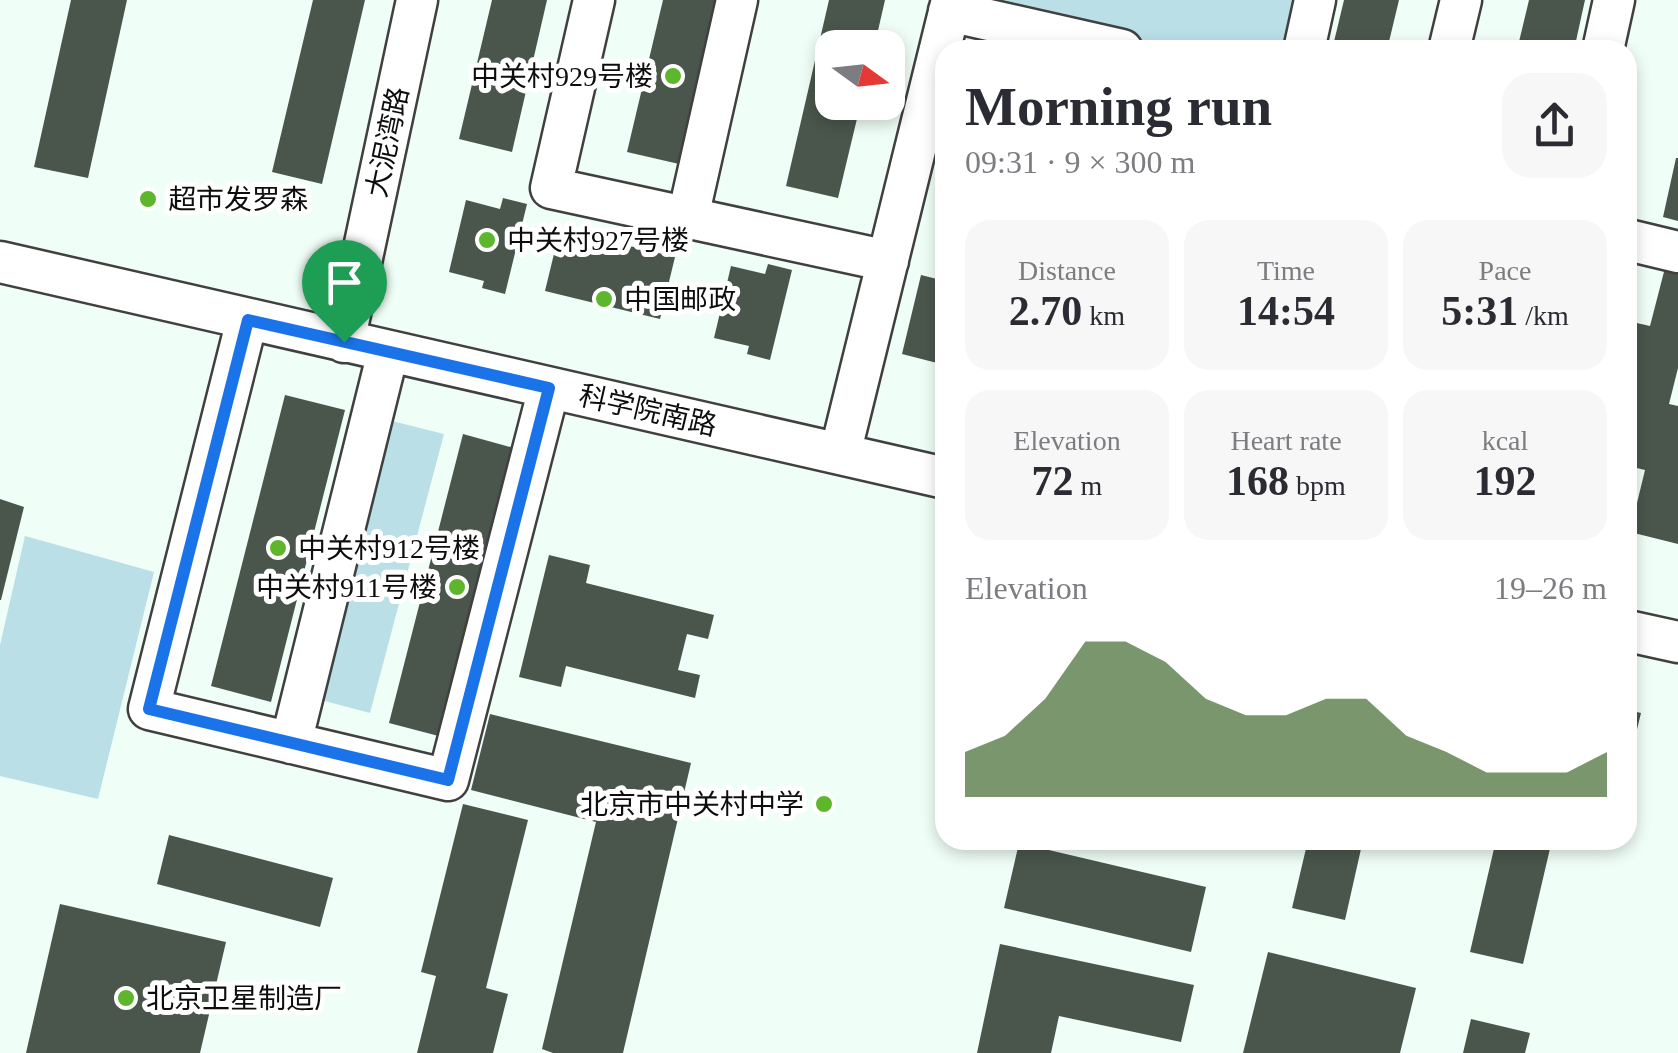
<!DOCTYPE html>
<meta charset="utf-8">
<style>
:root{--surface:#fff;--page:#f7f7f7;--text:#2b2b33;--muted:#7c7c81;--accent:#426a30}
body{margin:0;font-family:"Times New Roman","Noto Sans SC",serif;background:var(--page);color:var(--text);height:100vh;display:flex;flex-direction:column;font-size:38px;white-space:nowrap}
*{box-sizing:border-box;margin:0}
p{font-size:32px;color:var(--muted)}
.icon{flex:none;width:55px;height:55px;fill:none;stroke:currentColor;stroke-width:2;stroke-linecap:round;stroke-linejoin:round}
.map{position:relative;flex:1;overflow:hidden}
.panel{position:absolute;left:935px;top:40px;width:702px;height:810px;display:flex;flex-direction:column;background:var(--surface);border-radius:30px;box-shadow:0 5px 15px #0003}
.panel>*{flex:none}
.needle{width:65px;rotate:105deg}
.buttons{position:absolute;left:815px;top:30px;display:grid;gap:20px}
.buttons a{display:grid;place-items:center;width:90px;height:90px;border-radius:20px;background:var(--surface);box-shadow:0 5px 15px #0003;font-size:50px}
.pin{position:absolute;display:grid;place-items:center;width:85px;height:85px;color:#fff;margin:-102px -42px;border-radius:50% 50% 50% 0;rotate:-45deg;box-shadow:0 0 10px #0007}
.pin .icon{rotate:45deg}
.round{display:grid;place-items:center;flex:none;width:105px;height:105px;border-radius:30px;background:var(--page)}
.head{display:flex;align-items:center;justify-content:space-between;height:170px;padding:0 30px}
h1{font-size:55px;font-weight:800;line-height:75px}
.stats{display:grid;grid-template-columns:repeat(3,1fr);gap:15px;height:170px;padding:10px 30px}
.stats div{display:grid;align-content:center;border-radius:25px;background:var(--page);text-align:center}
.stats b{font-size:42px;font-weight:800}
.stats small{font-size:28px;font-weight:400}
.stats p{font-size:28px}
.chart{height:280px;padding:20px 30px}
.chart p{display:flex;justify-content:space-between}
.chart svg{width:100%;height:180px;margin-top:10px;fill:var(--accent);opacity:.7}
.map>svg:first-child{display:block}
.green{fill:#badfe7}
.building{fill:#4a564b}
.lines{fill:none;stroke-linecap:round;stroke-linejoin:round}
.minor-casing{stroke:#404040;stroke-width:45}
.minor{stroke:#fff;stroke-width:40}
.route-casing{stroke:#fff;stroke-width:20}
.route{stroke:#1a73e8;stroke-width:12}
.poi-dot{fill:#5eb62d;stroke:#fff;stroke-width:4}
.labels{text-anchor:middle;stroke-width:10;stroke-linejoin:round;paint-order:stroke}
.poi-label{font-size:28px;fill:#0d0d0d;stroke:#fff;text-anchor:start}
.street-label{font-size:28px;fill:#0d0d0d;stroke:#fff}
</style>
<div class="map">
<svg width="1678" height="1053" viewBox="0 0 1678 1053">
<rect width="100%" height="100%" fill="#effef6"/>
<path class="green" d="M973,0h324l-11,50h-232z
M388,420l56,14 -74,279 -49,-13z
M25,536l129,36 -56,227 -98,-23v-131z"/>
<path class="building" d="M71,0h56l-39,178 -54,-11z
M313,0h52l-43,184 -50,-12z
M492,0h55l-35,152 -53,-13z
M663,0h55l-39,164 -52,-12z
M829,0h56l-11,48h-42v54h29l-23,96 -52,-12z
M1344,0h55l-12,50h-55z
M1529,0h56l-11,50h-57z
M1676,158h2v63l-15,-4z
M503,198l24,6 -22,90 -23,-6 2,-7 -35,-9 17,-72 34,9z
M560,229l115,28 -15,62 -115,-28z
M768,264l24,6 -22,90 -23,-6 2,-8 -35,-8 17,-72 34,8z
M1666,264l12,3v101l-9,36 9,2v138l-48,-12 15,-62 -17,-4v-43l5,-24 -5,-1v-77l22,5z
M921,275l24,6v84l-43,-11z
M285,395l60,15 -74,292 -60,-16z
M463,434l62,17 -75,288 -61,-16z
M0,499l24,8 -23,93h-1z
M549,555l41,10 -4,18 128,32 -6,24 -21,-5 -9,36 22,5 -5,23 -129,-32 -5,21 -42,-10z
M1628,710l13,3 -12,49h-1z
M490,714l201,49 -68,290h-70l-11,-4 54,-227 -125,-32z
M463,804l65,16 -42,168 22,6 -15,59h-76l19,-77 -15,-4z
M169,835l164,43 -13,49 -163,-43z
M1308,840h55l-18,80 -53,-12z
M1496,840h56l-29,124 -53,-12z
M1019,843l187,44 -15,65 -187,-44z
M60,904l166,38 -26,111h-174z
M1000,944l194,41 -13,57 -122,-26 -8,37h-74z
M1268,952l148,36 -16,65h-157z
M1471,1019l59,14 -5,20h-62z"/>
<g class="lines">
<defs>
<path id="minor" d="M594,0l-43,188 337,73
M949,11l173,39
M1304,50l11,-50
M1449,50l12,-50
M1603,50l11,-50
M688,217l49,-217
M1628,240l50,12
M0,262l945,216
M247,320l-98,389 299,71 101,-392
M344,342l73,-342
M840,454l112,-454
M1628,631l50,11
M291,743l97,-391"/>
</defs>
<use href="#minor" class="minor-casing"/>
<use href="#minor" class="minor"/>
</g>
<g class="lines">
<defs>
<path id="route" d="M248,320l301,68 -101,392 -299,-71z"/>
</defs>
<use href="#route" class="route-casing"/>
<use href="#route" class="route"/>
</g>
<g class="poi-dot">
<circle cx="673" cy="76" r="10"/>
<circle cx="148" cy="199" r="10"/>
<circle cx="487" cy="240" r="10"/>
<circle cx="604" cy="299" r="10"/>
<circle cx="278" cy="548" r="10"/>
<circle cx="457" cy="587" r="10"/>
<circle cx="824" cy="804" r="10"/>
<circle cx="126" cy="998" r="10"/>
</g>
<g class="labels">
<g class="poi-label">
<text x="653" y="86" text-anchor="end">中关村929号楼</text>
<text x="168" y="209">超市发罗森</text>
<text x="507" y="250">中关村927号楼</text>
<text x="624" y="309">中国邮政</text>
<text x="298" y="558">中关村912号楼</text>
<text x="437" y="597" text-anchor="end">中关村911号楼</text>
<text x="804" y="814" text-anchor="end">北京市中关村中学</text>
<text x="146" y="1008">北京卫星制造厂</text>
</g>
<g class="street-label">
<text transform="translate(387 142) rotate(-78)" y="10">大泥湾路</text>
<text transform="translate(648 410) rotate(13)" y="10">科学院南路</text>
</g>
</g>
</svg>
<div class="buttons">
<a><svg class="needle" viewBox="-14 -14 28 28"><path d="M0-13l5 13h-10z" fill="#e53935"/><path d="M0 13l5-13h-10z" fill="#7c7c81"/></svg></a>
</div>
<div class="pin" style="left:344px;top:342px;background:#1e9e55"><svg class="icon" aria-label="arrive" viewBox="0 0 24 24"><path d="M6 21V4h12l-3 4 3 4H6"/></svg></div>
<section class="panel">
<div class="head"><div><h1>Morning run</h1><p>09:31 · 9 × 300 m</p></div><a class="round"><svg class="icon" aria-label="share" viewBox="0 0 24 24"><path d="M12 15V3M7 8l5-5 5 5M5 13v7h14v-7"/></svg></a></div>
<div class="stats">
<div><p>Distance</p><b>2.70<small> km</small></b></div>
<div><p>Time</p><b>14:54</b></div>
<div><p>Pace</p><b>5:31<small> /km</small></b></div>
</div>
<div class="stats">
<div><p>Elevation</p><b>72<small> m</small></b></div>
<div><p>Heart rate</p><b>168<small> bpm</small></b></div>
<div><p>kcal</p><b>192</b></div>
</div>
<div class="chart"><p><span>Elevation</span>19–26 m</p>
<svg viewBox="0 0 160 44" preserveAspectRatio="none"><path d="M0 44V33L10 29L20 20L30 6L40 6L50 11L60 20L70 24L80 24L90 20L100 20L110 29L120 33L130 38L140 38L150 38L160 33V44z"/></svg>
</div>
</section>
</div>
